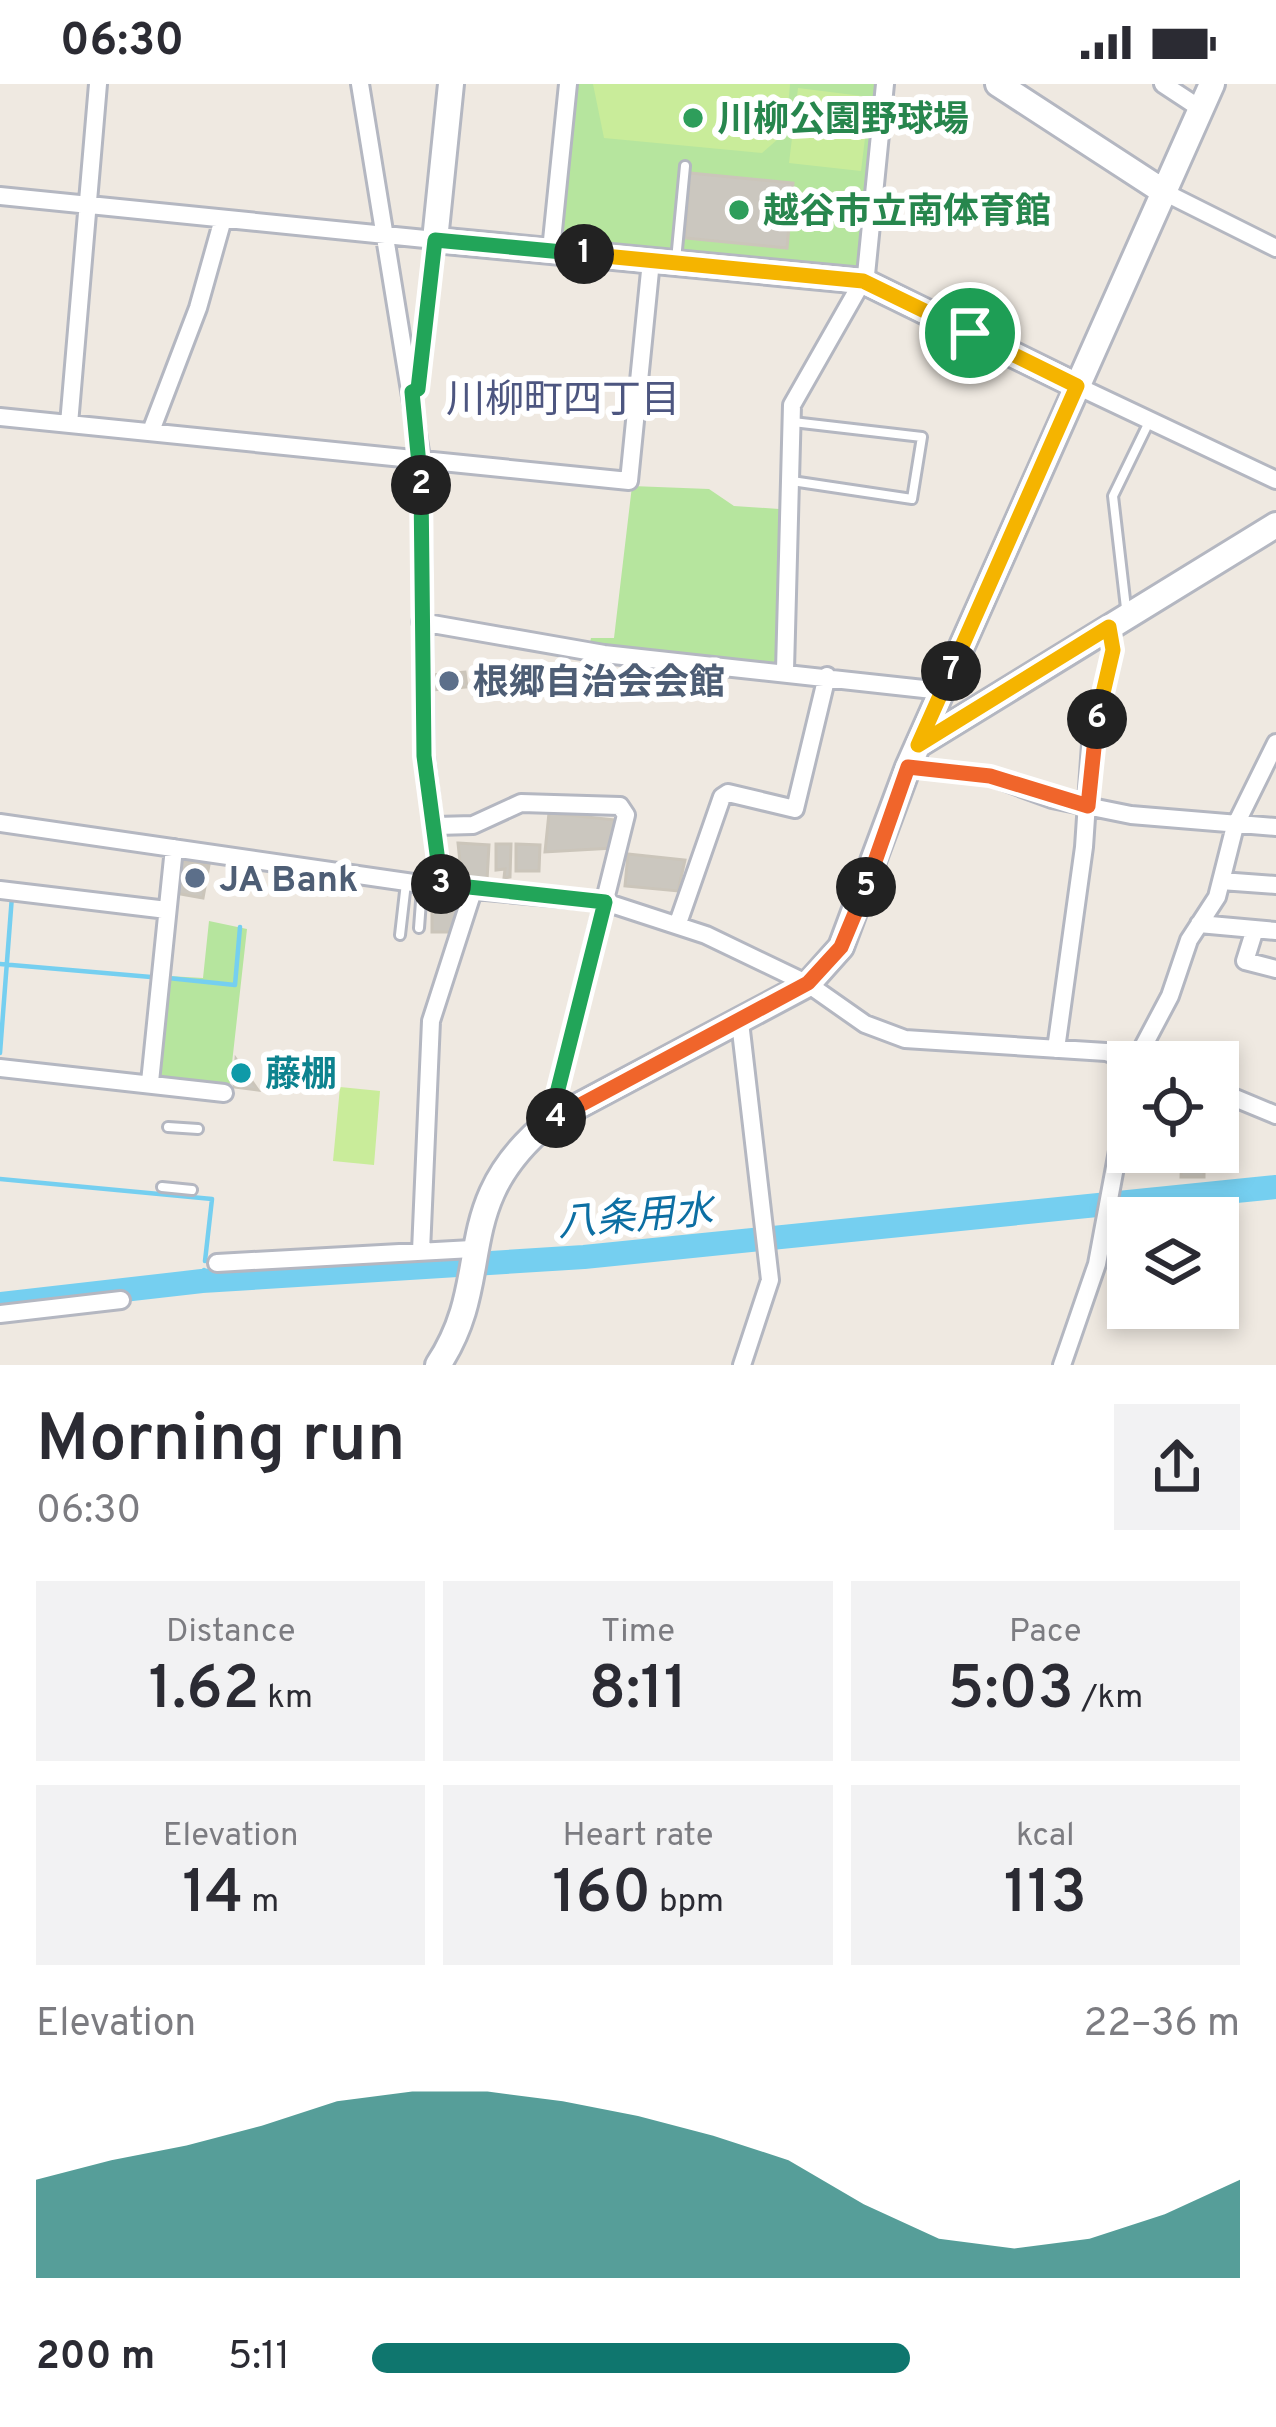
<!DOCTYPE html>
<meta charset="utf-8">
<style>
:root{--surface:#fff;--page:#f2f2f3;--text:#2b2b33;--muted:#7c7c81;--accent:#0f766e}
body{margin:0;font-family:Overpass,"Noto Sans JP",sans-serif;background:var(--page);color:var(--text);height:100vh;display:flex;flex-direction:column;font-size:45px;white-space:nowrap}
*{box-sizing:border-box;margin:0}
p{font-size:39px;color:var(--muted)}
.icon{flex:none;width:66px;height:66px;fill:none;stroke:currentColor;stroke-width:2;stroke-linecap:round;stroke-linejoin:round}
.map{position:relative;height:1281px;overflow:hidden}
.panel{display:flex;flex-direction:column;background:var(--surface);flex:1}
.panel>*{flex:none}
.buttons{position:absolute;left:1107px;top:957px;display:grid;gap:24px}
.buttons a{display:grid;place-items:center;width:132px;height:132px;border-radius:0px;background:var(--surface);box-shadow:0 6px 18px #0003;font-size:60px}
.pin{position:absolute;display:grid;place-items:center;width:102px;height:102px;color:#fff;margin:-51px;border:6px solid #fff;border-radius:50%;box-shadow:0 3px 12px #0007}
.km{position:absolute;width:60px;height:60px;margin:-30px;border-radius:50%;background:#222;color:#fff;font-size:33px;line-height:60px;text-align:center}
.round{display:grid;place-items:center;flex:none;width:126px;height:126px;border-radius:0px;background:var(--page)}
.head{display:flex;align-items:center;justify-content:space-between;height:204px;padding:0 36px}
h1{font-size:66px;font-weight:600;line-height:90px}
.figures{display:grid;grid-template-columns:repeat(3,1fr);gap:18px;height:204px;padding:12px 36px}
.figures div{display:grid;align-content:center;border-radius:0px;background:var(--page);text-align:center}
.figures b{font-size:60px;font-weight:600}
.figures small{font-size:33px;font-weight:400}
.figures p{font-size:33px}
.chart{height:336px;padding:24px 36px}
.chart p{display:flex;justify-content:space-between}
.chart svg{width:100%;height:216px;margin-top:12px;fill:var(--accent);opacity:.7}
ul{padding:0 36px;list-style:none;font-size:39px}
li{display:grid;grid-template-columns:192px 144px 1fr;align-items:center;height:90px}
li i{height:30px;border-radius:15px;background:var(--accent)}
.status{display:flex;justify-content:space-between;align-items:center;height:84px;padding:0 60px;background:var(--surface);direction:ltr}
.status svg{height:33px;fill:currentColor}
.map>svg:first-child{display:block}
.green{fill:#b6e59e}
.pitch{fill:#c9ec9a}
.lines{fill:none;stroke-linecap:round;stroke-linejoin:round}
.stream{stroke:#75cff0;stroke-width:4.5}
.river{stroke:#75cff0;stroke-width:24}
.building{fill:#cbc7bf;stroke:#cbc5ba;stroke-width:3}
.lane-casing{stroke:#b4b7c1;stroke-width:14}
.street-casing{stroke:#b4b7c1;stroke-width:22}
.secondary-casing{stroke:#b4b7c1;stroke-width:30}
.lane{stroke:#fff;stroke-width:8}
.street{stroke:#fff;stroke-width:16}
.secondary{stroke:#fff;stroke-width:24}
.split-1-casing{stroke:#fff;stroke-width:24}
.split-2-casing{stroke:#fff;stroke-width:24}
.split-3-casing{stroke:#fff;stroke-width:24}
.split-4-casing{stroke:#fff;stroke-width:24}
.split-5-casing{stroke:#fff;stroke-width:24}
.split-6-casing{stroke:#fff;stroke-width:24}
.split-7-casing{stroke:#fff;stroke-width:24}
.split-8-casing{stroke:#fff;stroke-width:24}
.split-1{stroke:#f5b400;stroke-width:15}
.split-2{stroke:#22a559;stroke-width:15}
.split-3{stroke:#22a559;stroke-width:15}
.split-4{stroke:#22a559;stroke-width:15}
.split-5{stroke:#f0652b;stroke-width:15}
.split-6{stroke:#f0652b;stroke-width:15}
.split-7{stroke:#f5b400;stroke-width:15}
.split-8{stroke:#f5b400;stroke-width:15}
.leisure-dot{fill:#2e9e5b;stroke:#fff;stroke-width:4.5}
.service-dot{fill:#5c6f8a;stroke:#fff;stroke-width:4.5}
.culture-dot{fill:#0f9aa8;stroke:#fff;stroke-width:4.5}
.labels{text-anchor:middle;stroke-width:12;stroke-linejoin:round;paint-order:stroke}
.leisure-label{font-size:36px;font-weight:bold;fill:#27864d;stroke:#fff;text-anchor:start}
.service-label{font-size:36px;font-weight:bold;fill:#4e5e75;stroke:#fff;text-anchor:start}
.culture-label{font-size:36px;font-weight:bold;fill:#0d838f;stroke:#fff;text-anchor:start}
.neighbourhood-label{font-size:39px;fill:#4d5680;stroke:#fff}
.water-label{font-size:39px;font-style:italic;fill:#0d6fa3;stroke:#fff}
</style>
<div class="status"><b>06:30</b><svg viewBox="0 0 49 12"><path d="M0 12V9h3v3zM5 12V6h3v6zM10 12V3h3v9zM15 12V0h3v12zM26 1h20v11H26zM47 4h2v5h-2z"/></svg></div>
<div class="map">
<svg width="1276" height="1281" viewBox="0 0 1276 1281">
<rect width="100%" height="100%" fill="#efe9e1"/>
<path class="green" d="M569,0h315l-21,190 -312,-24z
M632,402l77,3 25,17 45,3 6,6 -6,149 -190,-17 2,-9h23z
M209,837l38,8 -18,161 -72,-14 11,-100 35,2z"/>
<path class="pitch" d="M593,0h197l-4,48 -24,21 -158,-15z
M798,4l72,9 -9,74 -72,-8z
M340,1003l40,4 -6,74 -41,-4z"/>
<g class="lines">
<path class="stream" d="M0,880l151,13
M168,894l67,7 5,-58
M0,969l12,-157
M0,1095l212,20 -7,62
M202,1197l2,-11"/>
<path class="river" d="M0,1220l202,-23 382,-24 692,-70"/>
</g>
<path class="building" d="M690,89l103,10 -6,65 -102,-10z
M465,588l2,15 -34,3 -2,-15z
M549,729l67,7 -3,28 -68,4z
M458,759l31,2 -2,36h-25z
M496,760h15l-1,33 -6,1 1,-9 -9,1z
M516,760l24,1 -1,26h-23z
M628,770l57,6 -7,31 -53,-5z
M180,776l29,5 -6,33 -28,-5z
M432,822l28,2 -4,24h-24z
M236,975l22,31 -24,-3z
M1182,1068h22v25h-23z"/>
<g class="lines">
<defs>
<path id="lane" d="M676,176l9,-94
M792,397l120,18 10,-62 -129,-15
M1126,524l-13,-112 36,-74
M419,844l3,-40
M400,851l6,-52
M168,1043l30,2
M162,1103l30,3"/>
<path id="street" d="M360,0l61,374 4,298 16,131
M1163,0l38,25
M1164,108l112,56
M0,112l435,44 -17,149 -6,3
M551,166l17,-166
M1077,302l199,94
M0,333l629,64 22,-220
M69,340l29,-340
M151,347l47,-123 25,-89
M421,538l183,32 338,37
M785,586l7,-265 74,-130 19,-191
M908,683l82,9 62,23 79,16 145,12
M0,739l441,64 164,15 101,33 102,49 57,40 40,15 201,13 28,10
M436,742l37,-1 48,-22 99,3 6,9 -76,306
M1221,797l55,4
M0,806l167,20
M678,839l44,-126 6,-4 67,16 32,-133
M1199,840l77,7
M1255,845l-10,32 31,8
M740,938l30,258 -28,85
M1056,965l28,-202 7,-103 22,-95 -4,-22
M1135,978l35,-66 19,-56 28,-43 18,-71 41,-83
M0,984l224,25
M150,998l24,-234
M1218,1007l58,24
M421,1167l10,-230 42,-130
M217,1179l255,-14
M0,1230l121,-14
M1062,1281l35,-101 31,-167"/>
<path id="secondary" d="M451,0l-16,156 428,41 214,105
M998,0l166,108
M918,661l358,-220
M438,1281c59,-89 9,-160 112,-244l258,-137 33,-37 67,-180 304,-683"/>
</defs>
<use href="#lane" class="lane-casing"/>
<use href="#street" class="street-casing"/>
<use href="#secondary" class="secondary-casing"/>
<use href="#lane" class="lane"/>
<use href="#street" class="street"/>
<use href="#secondary" class="secondary"/>
</g>
<g class="lines">
<defs>
<path id="split-1" d="M584,170l279,27 107,52"/>
<path id="split-2" d="M421,401l-9,-93 6,-3 17,-149 149,14"/>
<path id="split-3" d="M421,401l3,271 17,128"/>
<path id="split-4" d="M441,800l164,18 -55,219 6,-3"/>
<path id="split-5" d="M556,1034l252,-135 33,-36 25,-60"/>
<path id="split-6" d="M866,803l42,-120 82,9 98,30 9,-87"/>
<path id="split-7" d="M951,587l-33,74 191,-118 4,23 -16,69"/>
<path id="split-8" d="M951,587l126,-285 -107,-53"/>
</defs>
<use href="#split-1" class="split-1-casing"/>
<use href="#split-2" class="split-2-casing"/>
<use href="#split-3" class="split-3-casing"/>
<use href="#split-4" class="split-4-casing"/>
<use href="#split-5" class="split-5-casing"/>
<use href="#split-6" class="split-6-casing"/>
<use href="#split-7" class="split-7-casing"/>
<use href="#split-8" class="split-8-casing"/>
<use href="#split-1" class="split-1"/>
<use href="#split-2" class="split-2"/>
<use href="#split-3" class="split-3"/>
<use href="#split-4" class="split-4"/>
<use href="#split-5" class="split-5"/>
<use href="#split-6" class="split-6"/>
<use href="#split-7" class="split-7"/>
<use href="#split-8" class="split-8"/>
</g>
<g class="leisure-dot">
<circle cx="693" cy="34" r="12"/>
<circle cx="739" cy="126" r="12"/>
</g>
<g class="service-dot">
<circle cx="449" cy="597" r="12"/>
<circle cx="195" cy="794" r="12"/>
</g>
<circle class="culture-dot" cx="241" cy="989" r="12"/>
<g class="labels">
<g class="leisure-label">
<text x="717" y="47">川柳公園野球場</text>
<text x="763" y="139">越谷市立南体育館</text>
</g>
<g class="service-label">
<text x="473" y="610">根郷自治会会館</text>
<text x="219" y="807">JA Bank</text>
</g>
<g class="culture-label">
<text x="265" y="1002">藤棚</text>
</g>
<g class="neighbourhood-label">
<text x="563" y="328">川柳町四丁目</text>
</g>
<g class="water-label">
<text transform="translate(635 1131) rotate(-5)" y="14">八条用水</text>
</g>
</g>
</svg>
<div class="buttons">
<a><svg class="icon" aria-label="locate" viewBox="0 0 24 24"><circle cx="12" cy="12" r="6"/><path d="M12 2v4M12 18v4M2 12h4M18 12h4"/></svg></a>
<a><svg class="icon" aria-label="layers" viewBox="0 0 24 24"><path d="M12 4l9 5-9 5-9-5zM3 14l9 5 9-5"/></svg></a>
</div>
<div class="pin" style="left:970px;top:249px;background:#1e9e55"><svg class="icon" aria-label="arrive" viewBox="0 0 24 24"><path d="M6 21V4h12l-3 4 3 4H6"/></svg></div>
<b class="km" style="left:584px;top:170px">1</b>
<b class="km" style="left:421px;top:401px">2</b>
<b class="km" style="left:441px;top:800px">3</b>
<b class="km" style="left:556px;top:1034px">4</b>
<b class="km" style="left:866px;top:803px">5</b>
<b class="km" style="left:1097px;top:635px">6</b>
<b class="km" style="left:951px;top:587px">7</b>
</div>
<section class="panel">
<div class="head"><div><h1>Morning run</h1><p>06:30</p></div><a class="round"><svg class="icon" aria-label="share" viewBox="0 0 24 24"><path d="M12 15V3M7 8l5-5 5 5M5 13v7h14v-7"/></svg></a></div>
<div class="figures">
<div><p>Distance</p><b>1.62<small> km</small></b></div>
<div><p>Time</p><b>8:11</b></div>
<div><p>Pace</p><b>5:03<small> /km</small></b></div>
</div>
<div class="figures">
<div><p>Elevation</p><b>14<small> m</small></b></div>
<div><p>Heart rate</p><b>160<small> bpm</small></b></div>
<div><p>kcal</p><b>113</b></div>
</div>
<div class="chart"><p><span>Elevation</span>22–36 m</p>
<svg viewBox="0 0 160 44" preserveAspectRatio="none"><path d="M0 44V24L10 20L20 17L30 13L40 8L50 6L60 6L70 8L80 11L90 15L100 20L110 29L120 36L130 38L140 36L150 31L160 24V44z"/></svg>
</div>
<ul>
<li><b>200 m</b>5:11<i style="width:62%"></i></li>
</ul>
</section>
